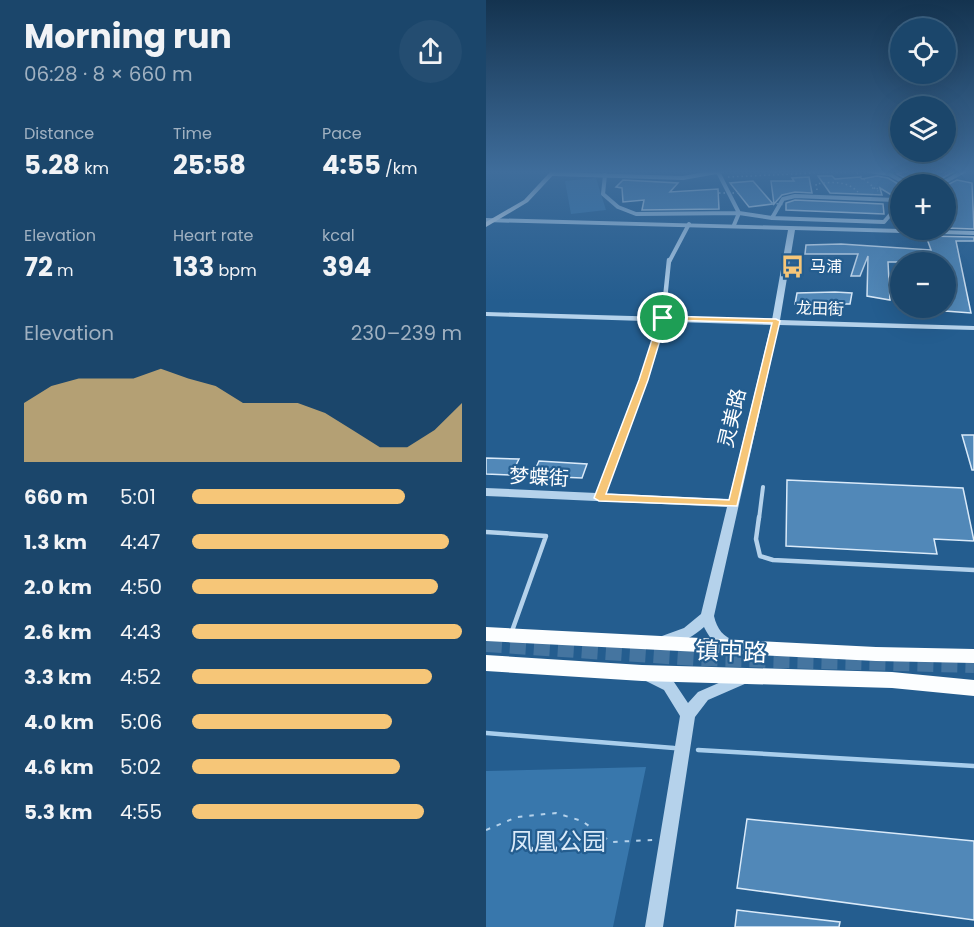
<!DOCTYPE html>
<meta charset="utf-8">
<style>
:root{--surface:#1b466b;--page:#244d71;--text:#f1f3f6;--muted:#a0b1c1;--line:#395e7e;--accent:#f6c678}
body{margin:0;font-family:Poppins,"Noto Sans SC",sans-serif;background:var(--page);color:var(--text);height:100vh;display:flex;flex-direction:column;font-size:22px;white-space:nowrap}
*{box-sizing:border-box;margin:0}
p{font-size:20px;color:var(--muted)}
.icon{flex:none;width:33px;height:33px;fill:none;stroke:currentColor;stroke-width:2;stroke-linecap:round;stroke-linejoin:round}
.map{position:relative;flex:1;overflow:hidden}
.panel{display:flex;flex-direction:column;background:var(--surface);width:486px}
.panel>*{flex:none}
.tools{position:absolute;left:404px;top:18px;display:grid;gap:12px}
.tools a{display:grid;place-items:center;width:66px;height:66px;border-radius:50%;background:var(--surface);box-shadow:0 6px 24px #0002,0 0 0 2px var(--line);font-size:30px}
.pin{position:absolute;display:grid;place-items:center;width:51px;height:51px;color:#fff;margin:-26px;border:3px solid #fff;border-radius:50%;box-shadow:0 2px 6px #0007}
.round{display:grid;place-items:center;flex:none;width:63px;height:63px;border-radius:32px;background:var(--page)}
.headline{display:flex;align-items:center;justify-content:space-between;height:102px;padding:0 24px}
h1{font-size:33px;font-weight:700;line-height:45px}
.stats{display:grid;grid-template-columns:repeat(3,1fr);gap:9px;height:102px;padding:6px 24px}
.stats div{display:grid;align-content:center}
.stats b{font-size:26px;font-weight:700}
.stats small{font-size:16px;font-weight:400}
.stats p{font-size:16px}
.chart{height:168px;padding:12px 24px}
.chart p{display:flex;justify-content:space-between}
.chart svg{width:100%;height:108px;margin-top:6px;fill:var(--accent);opacity:.7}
ul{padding:0 24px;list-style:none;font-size:20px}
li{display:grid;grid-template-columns:96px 72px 1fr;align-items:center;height:45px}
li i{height:15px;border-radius:8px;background:var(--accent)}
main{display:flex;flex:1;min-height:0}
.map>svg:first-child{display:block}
.green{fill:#3877ac}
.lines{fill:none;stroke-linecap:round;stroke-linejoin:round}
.stream{stroke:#a9ceec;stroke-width:4.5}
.building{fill:#5188b8;stroke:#daeaf9;stroke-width:1.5}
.trunk-tunnel{stroke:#4575a0;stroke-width:16;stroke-dasharray:16 8;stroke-linecap:butt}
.path-far1{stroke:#b5d2eb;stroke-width:1.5;stroke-dasharray:1.5 3;stroke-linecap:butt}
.path{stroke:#b5d2eb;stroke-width:2;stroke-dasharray:4.5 7;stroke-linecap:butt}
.service-far1{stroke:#b5d2eb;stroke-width:4}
.service{stroke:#b5d2eb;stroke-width:4.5}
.minor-far2{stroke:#b5d2eb;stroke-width:4}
.minor-far1{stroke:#b5d2eb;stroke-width:4.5}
.minor{stroke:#b5d2eb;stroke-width:6}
.tertiary{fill:#b5d2eb;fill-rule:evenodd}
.secondary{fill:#e0edf9;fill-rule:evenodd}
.trunk{fill:#fcfeff;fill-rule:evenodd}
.path-bridge{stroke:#b5d2eb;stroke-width:1.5;stroke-dasharray:1.5 3;stroke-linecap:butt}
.route{fill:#f6c678;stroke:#fff;stroke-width:1.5;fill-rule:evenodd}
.labels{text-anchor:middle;stroke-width:4.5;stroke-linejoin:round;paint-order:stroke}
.far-poi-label{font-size:16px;fill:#fff;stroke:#245d8f;text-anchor:start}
.far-street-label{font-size:16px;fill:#fff;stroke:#245d8f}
.street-label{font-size:20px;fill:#fff;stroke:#245d8f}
.near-street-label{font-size:24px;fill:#fff;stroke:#245d8f}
.near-park-label{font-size:24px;fill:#daeaf9;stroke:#245d8f}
</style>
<main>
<section class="panel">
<div class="headline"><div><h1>Morning run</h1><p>06:28 · 8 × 660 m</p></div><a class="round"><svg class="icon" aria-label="share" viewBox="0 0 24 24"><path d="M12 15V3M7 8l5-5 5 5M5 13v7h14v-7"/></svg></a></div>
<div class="stats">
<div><p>Distance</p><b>5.28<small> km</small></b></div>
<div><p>Time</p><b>25:58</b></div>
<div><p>Pace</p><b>4:55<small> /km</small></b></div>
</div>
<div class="stats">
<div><p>Elevation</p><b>72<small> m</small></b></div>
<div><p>Heart rate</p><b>133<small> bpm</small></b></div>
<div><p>kcal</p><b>394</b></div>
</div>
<div class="chart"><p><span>Elevation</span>230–239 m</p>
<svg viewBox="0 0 160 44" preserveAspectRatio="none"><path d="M0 44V20L10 13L20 10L30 10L40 10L50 6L60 10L70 13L80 20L90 20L100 20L110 24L120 31L130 38L140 38L150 31L160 20V44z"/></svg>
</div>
<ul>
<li><b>660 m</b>5:01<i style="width:79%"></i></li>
<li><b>1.3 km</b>4:47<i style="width:95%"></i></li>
<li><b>2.0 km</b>4:50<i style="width:91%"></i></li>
<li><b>2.6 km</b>4:43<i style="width:100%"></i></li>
<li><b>3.3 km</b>4:52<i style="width:89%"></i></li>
<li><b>4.0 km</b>5:06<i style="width:74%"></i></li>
<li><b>4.6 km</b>5:02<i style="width:77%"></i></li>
<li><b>5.3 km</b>4:55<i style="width:86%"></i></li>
</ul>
</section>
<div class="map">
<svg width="488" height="927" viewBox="0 0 488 927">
<rect width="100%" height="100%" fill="#245d8f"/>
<path class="green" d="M110,178l10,32 -35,4 -6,-33z
M160,767l-33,160h-127v-156z"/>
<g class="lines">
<path class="stream" d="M0,733l188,15
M212,750l276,16"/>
</g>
<path class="building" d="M421,171h48l-19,11 -18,-5 -8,4 -13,-7z
M332,176h14l3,3 25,-2 2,2 15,-3 11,2 12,7v10l-7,1 -13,-8 2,7 -52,-2z
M323,177l3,16 -17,-1 -13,3 -8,9 -3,-23h23l-2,-3z
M137,180l55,3 -8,9 48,-3 1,20 -77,1 2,-10 -21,2 -1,-14 -6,-1z
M471,180l15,3 2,46 -29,-1v-42z
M267,181l20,23 -24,3 -19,-24z
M309,200l88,4 1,10 -98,-4v-7z
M440,236l48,1v4h-18l15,72 -26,-2v-49h-57l2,38 -23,-4 1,-40 -8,20h-9l7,-22h-53l1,-9 35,-1 90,6z
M349,292l17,1 -2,11h-55l2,-11z
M476,435h12v35h-2z
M0,458l33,1 -8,16 -25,-1z
M53,461l48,3 -5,14 -46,-2 2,-6h-3z
M301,480l176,8 11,53 -40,-2 3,15 -151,-8z
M261,819l227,22v79l-237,-32z
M251,910l103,12 -1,5h-104z"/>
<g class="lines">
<path class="trunk-tunnel" d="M0,644l211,14 277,7"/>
<path class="path-far1" d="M284,172h12
M371,173l21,18
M242,177l130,-6
M436,178l3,6
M331,190l-1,-6c15,-2 30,-4 42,8"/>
<path class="path" d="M0,830l31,-13 39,-4 26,8 29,21 42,-2"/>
<path class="service-far1" d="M273,519l4,-32"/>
<path class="service" d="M273,517l-3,22 4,17 13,4 201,10
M0,532l60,4 -34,95"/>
<path class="minor-far2" d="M383,171l20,3 18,10
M232,172l21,41 -5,12
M67,174l130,4 39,-7
M119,175l-2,19 15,13 18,7 103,-1 33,5 112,4 11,-13v-9h5
M455,184l23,-13
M286,218l11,-19 12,-3 100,4
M183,262l20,-38"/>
<path class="minor-far1" d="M159,375l18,-57 6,-58"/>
<path class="minor" d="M113,498l47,-124"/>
<path class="tertiary" d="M0,218l488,13v4l-179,-5 -15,90 194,6v4l-195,-5 -65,291c3,13 9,21 22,25l2,4 -2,4c-15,5 -26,-10 -32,-22 -10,9 -28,21 -42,17l-2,-4 2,-4 22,-8 17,-14 26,-107 -241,-11v-8l243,11 42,-174 -285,-9v-4l286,8 16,-90 -302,-8z
M161,669l27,13 14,21 10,-11 39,-17 5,-2 5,2 2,4 -2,4 -39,17 -13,17 -32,210h-18l35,-211 -16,-26 -22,-11 -2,-4 2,-4z"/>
<path class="secondary" d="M65,171h6l-29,31 -42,25v-5l38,-22z"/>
<path class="trunk" d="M0,627l390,20 98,2v14l-98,-2 -390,-20z
M0,655l156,10 250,7 82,8v16l-82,-8 -250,-7 -156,-10z"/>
<path class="path-bridge" d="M386,188l11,1
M233,193h19
M286,203l14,2"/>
</g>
<linearGradient id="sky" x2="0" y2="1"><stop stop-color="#14334f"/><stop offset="0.57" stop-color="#3f6d9b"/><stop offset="1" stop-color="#3f6d9b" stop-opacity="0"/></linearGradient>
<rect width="488" height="301" fill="url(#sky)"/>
<path class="route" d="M177,316l113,3 4,2 -43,185 -138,-5 -5,-3 45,-118 20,-62zM180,320l106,3 -43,177 -123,-6 42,-114z"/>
<defs>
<symbol id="bus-bare" viewBox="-9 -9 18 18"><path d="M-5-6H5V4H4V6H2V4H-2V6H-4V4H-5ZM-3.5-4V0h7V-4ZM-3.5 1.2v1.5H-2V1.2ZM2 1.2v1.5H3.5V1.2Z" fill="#f6c678" stroke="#245d8f" stroke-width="2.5" paint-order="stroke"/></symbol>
</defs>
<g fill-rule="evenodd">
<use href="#bus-bare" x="290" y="250" width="33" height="33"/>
</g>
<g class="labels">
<g class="far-poi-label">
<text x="324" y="272">马浦</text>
</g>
<g class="far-street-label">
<text transform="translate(334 308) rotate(2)" y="6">龙田街</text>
</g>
<g class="street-label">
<text transform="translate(246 418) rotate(-77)" y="7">灵美路</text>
<text transform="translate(53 477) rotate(3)" y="7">梦蝶街</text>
</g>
<g class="near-street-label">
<text transform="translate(245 652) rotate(2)" y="8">镇中路</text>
</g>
<g class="near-park-label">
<text x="72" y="850">凤凰公园</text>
</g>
</g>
</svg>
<div class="tools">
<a><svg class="icon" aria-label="locate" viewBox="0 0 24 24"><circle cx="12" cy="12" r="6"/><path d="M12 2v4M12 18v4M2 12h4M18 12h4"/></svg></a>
<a><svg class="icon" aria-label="layers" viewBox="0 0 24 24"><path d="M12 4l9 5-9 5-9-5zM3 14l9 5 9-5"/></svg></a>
<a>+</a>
<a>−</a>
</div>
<div class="pin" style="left:177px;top:318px;background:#1e9e55"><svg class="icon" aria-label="arrive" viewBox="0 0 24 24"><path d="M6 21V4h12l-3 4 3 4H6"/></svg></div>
</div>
</main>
